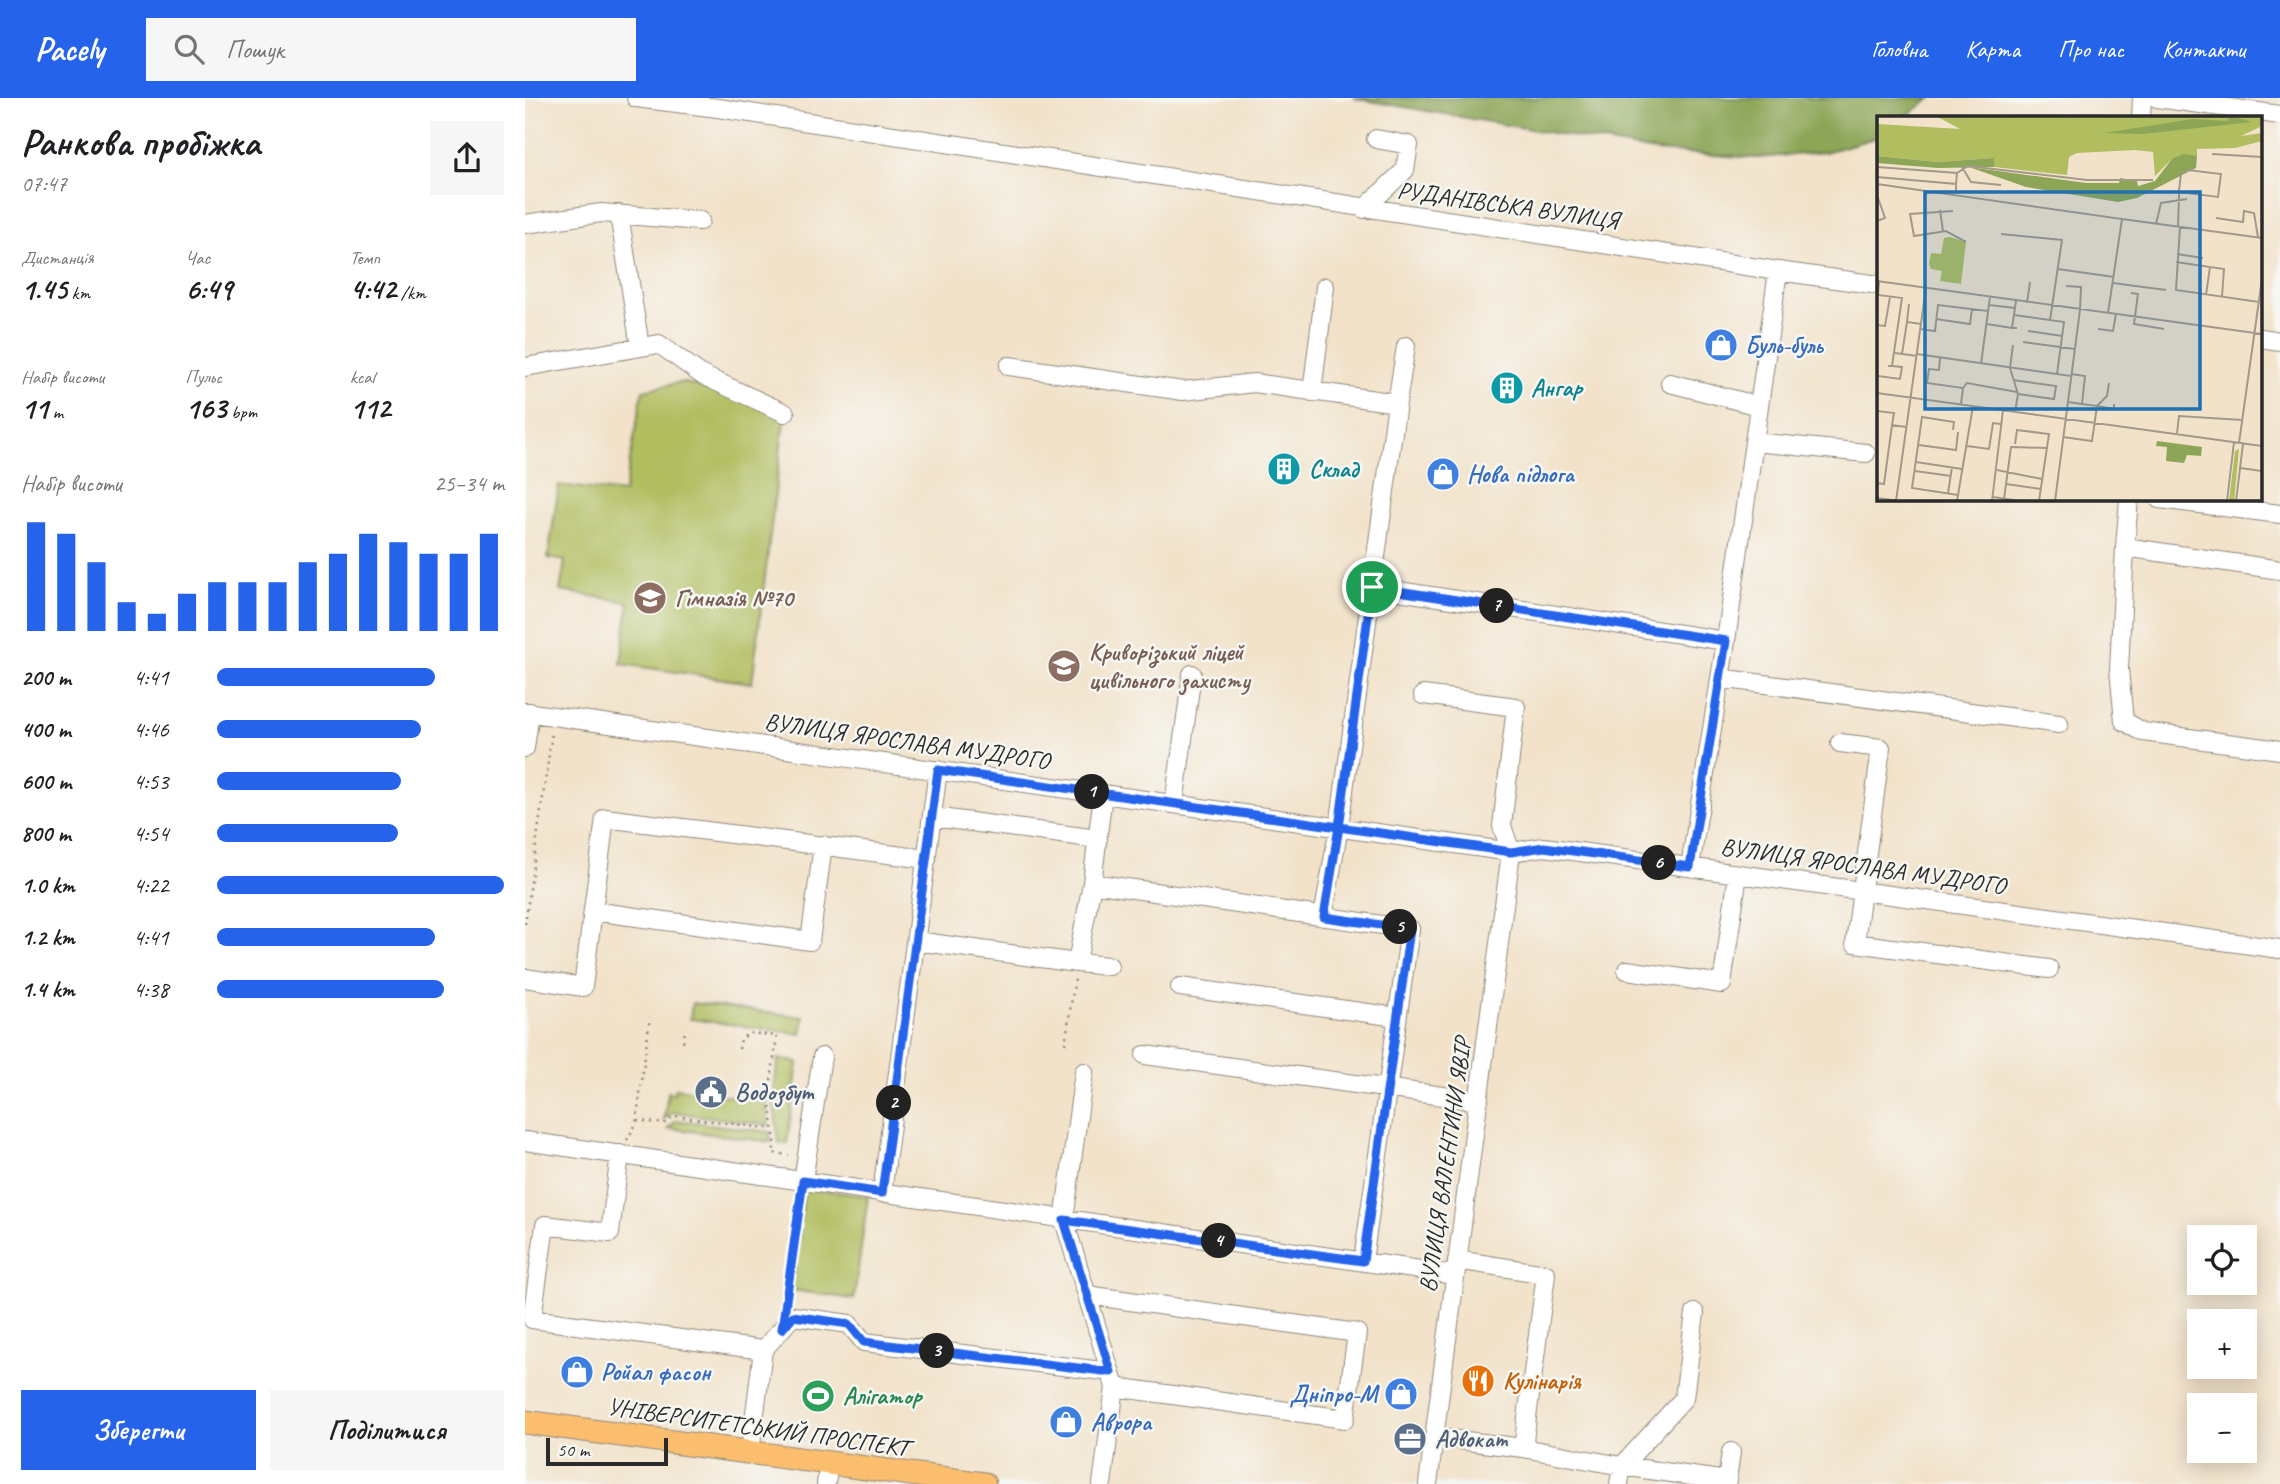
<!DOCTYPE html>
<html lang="uk">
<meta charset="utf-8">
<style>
:root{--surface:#fff;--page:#f6f6f6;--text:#202124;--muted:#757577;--accent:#2563eb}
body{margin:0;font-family:Caveat,sans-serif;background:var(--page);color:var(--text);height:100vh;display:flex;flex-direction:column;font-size:26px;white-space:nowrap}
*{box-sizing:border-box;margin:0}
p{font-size:23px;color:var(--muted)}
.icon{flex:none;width:38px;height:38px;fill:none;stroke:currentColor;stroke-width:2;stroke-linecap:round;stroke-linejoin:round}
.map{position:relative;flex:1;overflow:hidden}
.details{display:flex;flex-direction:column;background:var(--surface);width:525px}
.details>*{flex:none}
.tools{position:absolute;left:1662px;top:1127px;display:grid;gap:14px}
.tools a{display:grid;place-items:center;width:70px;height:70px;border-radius:0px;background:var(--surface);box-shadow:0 4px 18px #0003;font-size:35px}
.scale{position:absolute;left:21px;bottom:18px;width:122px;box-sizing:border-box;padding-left:7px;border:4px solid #2b2b2b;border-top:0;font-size:19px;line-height:24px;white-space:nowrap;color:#2b2b2b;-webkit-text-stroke:5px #f6f6f2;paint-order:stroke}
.pin{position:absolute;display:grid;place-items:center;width:60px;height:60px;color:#fff;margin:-30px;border:4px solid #fff;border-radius:50%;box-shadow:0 2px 7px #0007}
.km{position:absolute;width:35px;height:35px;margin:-18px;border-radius:50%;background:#222;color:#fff;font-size:19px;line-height:35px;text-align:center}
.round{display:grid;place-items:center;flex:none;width:74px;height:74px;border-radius:0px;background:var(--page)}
.summary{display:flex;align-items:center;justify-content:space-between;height:119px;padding:0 21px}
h1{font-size:38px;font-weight:600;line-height:52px}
.metrics{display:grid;grid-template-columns:repeat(3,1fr);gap:10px;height:119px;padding:7px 21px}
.metrics div{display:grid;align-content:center}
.metrics b{font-size:30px;font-weight:600}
.metrics small{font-size:19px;font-weight:400}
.metrics p{font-size:19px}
.chart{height:196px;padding:14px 21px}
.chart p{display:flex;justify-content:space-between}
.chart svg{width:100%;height:126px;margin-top:7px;stroke:var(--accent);stroke-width:6}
.action{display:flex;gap:14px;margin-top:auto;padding:14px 21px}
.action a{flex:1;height:80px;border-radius:0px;background:var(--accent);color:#fff;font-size:28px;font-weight:600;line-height:80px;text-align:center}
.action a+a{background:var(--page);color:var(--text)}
ul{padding:0 21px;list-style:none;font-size:23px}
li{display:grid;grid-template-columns:112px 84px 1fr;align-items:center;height:52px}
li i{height:18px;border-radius:9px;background:var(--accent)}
header{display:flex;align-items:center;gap:42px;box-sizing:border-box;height:98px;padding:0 35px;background:var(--accent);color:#fff}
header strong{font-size:33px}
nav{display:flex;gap:38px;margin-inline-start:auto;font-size:24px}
.search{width:490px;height:63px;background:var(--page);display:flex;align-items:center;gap:18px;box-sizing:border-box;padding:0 24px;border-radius:0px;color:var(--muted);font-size:26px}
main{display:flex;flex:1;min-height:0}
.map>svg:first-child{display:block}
.green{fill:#b1be60;stroke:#6e7446;stroke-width:2}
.forest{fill:#8ca556;stroke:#5c6840;stroke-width:2}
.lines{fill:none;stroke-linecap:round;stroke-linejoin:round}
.minor-casing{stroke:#8e867a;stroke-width:20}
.major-casing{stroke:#8e867a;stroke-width:25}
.path{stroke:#8e867a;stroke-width:2.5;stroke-dasharray:2 5;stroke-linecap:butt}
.minor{stroke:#fff;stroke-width:18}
.major{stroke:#fabe6e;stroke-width:23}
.route-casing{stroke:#fff;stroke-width:14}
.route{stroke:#2563eb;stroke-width:9}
.labels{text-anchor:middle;stroke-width:5;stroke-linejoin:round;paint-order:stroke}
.street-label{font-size:24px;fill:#2b2b2b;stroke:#f6f6f2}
.shop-label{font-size:24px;font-weight:bold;fill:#366cbe;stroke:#f6f6f2;text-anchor:start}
.culture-label{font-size:24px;font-weight:bold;fill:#0d838f;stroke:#f6f6f2;text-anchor:start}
.education-label{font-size:24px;font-weight:bold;fill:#785e54;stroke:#f6f6f2;text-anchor:start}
.service-label{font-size:24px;font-weight:bold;fill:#4e5e75;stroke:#f6f6f2;text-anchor:start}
.food-label{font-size:24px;font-weight:bold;fill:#c56008;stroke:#f6f6f2;text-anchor:start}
.leisure-label{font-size:24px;font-weight:bold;fill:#27864d;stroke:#f6f6f2;text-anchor:start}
.inset-road{fill:none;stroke:#a2998a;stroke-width:2}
.view{fill:#1f6fb2;fill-opacity:0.15;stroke:#1f6fb2;stroke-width:3.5}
.inset-edge{fill:none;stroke:#2b2b2b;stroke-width:3.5}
</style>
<header>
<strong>Pacely</strong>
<div class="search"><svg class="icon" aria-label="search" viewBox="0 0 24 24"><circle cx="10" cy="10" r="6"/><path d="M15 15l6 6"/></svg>Пошук</div>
<nav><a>Головна</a><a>Карта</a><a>Про нас</a><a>Контакти</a></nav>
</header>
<main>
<section class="details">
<div class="summary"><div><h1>Ранкова пробіжка</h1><p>07:47</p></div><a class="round"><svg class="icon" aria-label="share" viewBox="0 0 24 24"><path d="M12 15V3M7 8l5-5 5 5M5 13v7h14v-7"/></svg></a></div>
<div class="metrics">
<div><p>Дистанція</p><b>1.45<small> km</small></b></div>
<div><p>Час</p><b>6:49</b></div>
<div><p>Темп</p><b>4:42<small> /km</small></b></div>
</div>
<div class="metrics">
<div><p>Набір висоти</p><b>11<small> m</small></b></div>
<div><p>Пульс</p><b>163<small> bpm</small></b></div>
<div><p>kcal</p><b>112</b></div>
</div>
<div class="chart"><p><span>Набір висоти</span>25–34 m</p>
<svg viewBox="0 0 160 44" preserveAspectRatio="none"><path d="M5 44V6M15 44V10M25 44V20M35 44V34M45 44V38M55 44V31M65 44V27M75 44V27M85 44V27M95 44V20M105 44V17M115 44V10M125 44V13M135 44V17M145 44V17M155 44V10"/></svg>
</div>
<ul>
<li><b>200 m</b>4:41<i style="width:76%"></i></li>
<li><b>400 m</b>4:46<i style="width:71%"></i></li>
<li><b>600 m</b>4:53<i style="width:64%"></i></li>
<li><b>800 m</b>4:54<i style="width:63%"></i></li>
<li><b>1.0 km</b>4:22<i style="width:100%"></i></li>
<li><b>1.2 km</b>4:41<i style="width:76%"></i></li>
<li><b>1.4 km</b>4:38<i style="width:79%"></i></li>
</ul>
<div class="action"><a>Зберегти</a><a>Поділитися</a></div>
</section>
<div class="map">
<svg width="1755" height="1386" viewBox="0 0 1755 1386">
<rect width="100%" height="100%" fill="#f6f6f2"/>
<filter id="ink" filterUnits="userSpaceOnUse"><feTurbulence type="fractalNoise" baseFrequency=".0143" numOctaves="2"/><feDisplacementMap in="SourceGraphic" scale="14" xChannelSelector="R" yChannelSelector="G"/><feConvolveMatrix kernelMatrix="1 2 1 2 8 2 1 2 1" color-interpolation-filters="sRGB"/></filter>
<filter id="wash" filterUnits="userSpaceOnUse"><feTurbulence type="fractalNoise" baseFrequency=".00686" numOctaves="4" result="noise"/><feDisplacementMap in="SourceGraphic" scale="28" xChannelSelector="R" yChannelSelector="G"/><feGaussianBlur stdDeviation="1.57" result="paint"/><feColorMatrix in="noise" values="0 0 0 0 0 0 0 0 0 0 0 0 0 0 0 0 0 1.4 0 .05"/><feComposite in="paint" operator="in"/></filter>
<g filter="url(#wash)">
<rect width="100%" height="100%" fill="#f2e2c9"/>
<path class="green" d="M158,284l102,31 -33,270 -131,-19 8,-62 -69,-11 5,-30 -17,-3 11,-73 65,8 19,-103z
M167,905l112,14 -3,17 -111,-15z
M253,961l20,3 -11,82 -8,-1 -6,-46z
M150,990l91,13 3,24 -96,-13 -9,7 4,-27 6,1z
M152,1022l93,12 1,10 -103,-14z
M280,1090l63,8 -14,103 -63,-9z"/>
<path class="forest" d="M828,0h579l-27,19h-26v18l-4,3 -50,14 -68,6 -102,-7z"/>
</g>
<g filter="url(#ink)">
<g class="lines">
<defs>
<path id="minor" d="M111,0l82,10 1060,163 -52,370 -36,226
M1632,0l123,17
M1616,19l1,-19
M839,111l41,-39 4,-25 -33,-6
M94,116l21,133
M0,126l76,-11 99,8
M1253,173l101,14
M1736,240l19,3
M484,268l174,25 71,-8 143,20 -58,424 -16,90
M0,269l134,-23 43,31 83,38
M1145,285l89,23
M787,294l13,-105
M872,305l9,-57
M1229,344l112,11
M1604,401l-4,48 -6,122 5,52 19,11 137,18
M1634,401l121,15
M1600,449l155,23
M847,489l354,54
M1195,580l339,46
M898,597l93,12 -14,119 9,26 -83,632
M0,614l986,140 33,-5 736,102
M1315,645l41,5 -26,195 194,26
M0,650l5,-36
M578,696l-11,89 -15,80 32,3
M649,706l18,-130
M408,719l165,22
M567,785l318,46 -47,332
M68,813l217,30 13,-96
M391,843l161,22
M1102,872l95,14 16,-110
M0,880l58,9 22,-169 322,41
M655,889l217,30
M620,957l334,46
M559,974l-20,148 51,167 -13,97
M0,1043l930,134
M95,1056l-10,79 -65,-8 -13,94 231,31 -13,102
M278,1083l19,-124
M357,1095l56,-423
M562,1197l270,38 -12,86 -230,-32
M238,1252l30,-34 56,8 15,18 247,30
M909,1339l89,11 23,-174 -89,-14
M998,1350l99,18 62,-68 11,-85
M301,1386l3,-21
M1094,1386l3,-18 105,15 4,-29"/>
<path id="major" d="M0,1324l459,62"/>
</defs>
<use href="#minor" class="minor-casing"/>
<use href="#major" class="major-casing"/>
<path class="path" d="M0,826l27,-191
M158,944l2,-11
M540,946l10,-66
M214,951l2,-10 8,-6 28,3 -8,60 6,46 -2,11 16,2
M112,1022l27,4 10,-8 99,13
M102,1042l9,-16 14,-107
M261,1204l15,-104"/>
<use href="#minor" class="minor"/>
<use href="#major" class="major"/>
</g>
</g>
<g class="lines" filter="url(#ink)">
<defs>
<path id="route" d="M847,489l-33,240 -401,-57 -56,423 -79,-12 -21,148 11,-13 56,8 15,18 247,30 -47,-152 299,41 47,-332 -86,-12 15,-90 172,25 33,-5 146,20 36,-226 -354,-54"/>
</defs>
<use href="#route" class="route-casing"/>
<use href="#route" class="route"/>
</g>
<defs>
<symbol id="shop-disc" viewBox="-11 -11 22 22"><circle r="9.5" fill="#3f7fe0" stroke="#f6f6f2"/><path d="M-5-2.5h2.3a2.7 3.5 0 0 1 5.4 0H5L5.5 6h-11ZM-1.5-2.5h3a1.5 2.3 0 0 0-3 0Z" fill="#fff"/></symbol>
<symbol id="building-disc" viewBox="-11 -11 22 22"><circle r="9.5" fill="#0f9aa8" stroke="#f6f6f2"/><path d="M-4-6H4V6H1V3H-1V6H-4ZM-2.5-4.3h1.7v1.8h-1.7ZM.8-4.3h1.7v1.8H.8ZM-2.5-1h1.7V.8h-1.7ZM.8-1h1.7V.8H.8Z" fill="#fff"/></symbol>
<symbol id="school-disc" viewBox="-11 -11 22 22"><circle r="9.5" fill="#8d6e63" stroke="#f6f6f2"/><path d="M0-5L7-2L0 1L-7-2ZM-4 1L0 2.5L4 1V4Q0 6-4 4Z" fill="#fff"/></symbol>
<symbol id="civic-disc" viewBox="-11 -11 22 22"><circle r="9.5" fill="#5c6f8a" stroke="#f6f6f2"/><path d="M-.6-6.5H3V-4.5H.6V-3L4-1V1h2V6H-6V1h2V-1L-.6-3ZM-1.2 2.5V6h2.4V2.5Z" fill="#fff"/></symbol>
<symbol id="restaurant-disc" viewBox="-11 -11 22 22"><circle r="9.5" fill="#e8710a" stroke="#f6f6f2"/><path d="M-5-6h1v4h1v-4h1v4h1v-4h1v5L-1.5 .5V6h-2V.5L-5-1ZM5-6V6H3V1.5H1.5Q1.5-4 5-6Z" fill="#fff"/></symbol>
<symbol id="stadium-disc" viewBox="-11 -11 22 22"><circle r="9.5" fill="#2e9e5b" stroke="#f6f6f2"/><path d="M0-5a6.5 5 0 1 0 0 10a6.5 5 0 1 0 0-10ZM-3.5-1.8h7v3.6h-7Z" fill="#fff"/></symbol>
<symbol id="office-disc" viewBox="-11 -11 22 22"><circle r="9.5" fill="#5c6f8a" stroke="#f6f6f2"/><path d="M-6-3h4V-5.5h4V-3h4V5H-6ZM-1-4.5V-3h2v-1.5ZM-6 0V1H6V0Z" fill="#fff"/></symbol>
</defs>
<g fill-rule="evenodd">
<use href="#shop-disc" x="1177" y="228" width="38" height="38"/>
<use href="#building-disc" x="963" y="271" width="38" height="38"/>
<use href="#building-disc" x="740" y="352" width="38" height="38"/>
<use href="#shop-disc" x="899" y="357" width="38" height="38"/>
<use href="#school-disc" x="106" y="481" width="38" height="38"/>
<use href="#school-disc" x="520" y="549" width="38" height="38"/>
<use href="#civic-disc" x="167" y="975" width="38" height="38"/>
<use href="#shop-disc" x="33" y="1255" width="38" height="38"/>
<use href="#restaurant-disc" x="934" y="1264" width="38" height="38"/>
<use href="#shop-disc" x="857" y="1277" width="38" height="38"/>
<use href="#stadium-disc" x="274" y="1279" width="38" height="38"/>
<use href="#shop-disc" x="522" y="1305" width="38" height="38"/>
<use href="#office-disc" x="866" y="1322" width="38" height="38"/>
</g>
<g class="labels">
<g class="street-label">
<text transform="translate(983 107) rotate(8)" y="8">РУДАНІВСЬКА ВУЛИЦЯ</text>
<text transform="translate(382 643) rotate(8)" y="8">ВУЛИЦЯ ЯРОСЛАВА МУДРОГО</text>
<text transform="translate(1338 768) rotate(8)" y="8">ВУЛИЦЯ ЯРОСЛАВА МУДРОГО</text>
<text transform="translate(920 1067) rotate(-82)" y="8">ВУЛИЦЯ ВАЛЕНТИНИ ЯВІР</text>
<text transform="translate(233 1329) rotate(8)" y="8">УНІВЕРСИТЕТСЬКИЙ ПРОСПЕКТ</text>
</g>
<g class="shop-label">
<text x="1220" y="255">Буль-буль</text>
<text x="942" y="384">Нова підлога</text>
<text x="76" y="1282">Ройал фасон</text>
<text x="852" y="1304" text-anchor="end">Дніпро-М</text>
<text x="566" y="1332">Аврора</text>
</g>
<g class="culture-label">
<text x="1006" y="298">Ангар</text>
<text x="784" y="379">Склад</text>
</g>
<g class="education-label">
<text x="150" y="508">Гімназія №70</text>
<text x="564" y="562">Криворізький ліцей<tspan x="564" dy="28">цивільного захисту</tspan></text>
</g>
<g class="service-label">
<text x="210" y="1002">Водозбут</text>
<text x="910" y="1349">Адвокат</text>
</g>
<g class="food-label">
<text x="978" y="1291">Кулінарія</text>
</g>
<g class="leisure-label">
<text x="318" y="1306">Алігатор</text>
</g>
</g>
<g transform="translate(1352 18)">
<rect width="385" height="385" fill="#f2e2c9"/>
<path d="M59,0h326v10l-21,10 21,-3v8l-27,7 -38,1v7l-25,3 -17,17 -2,-24 -18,-2 -58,3 -8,4 -2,18 -73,-8v-9l-56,4 -61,-6v-32l83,5zM73,121l16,5 -5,42 -21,-3 2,-10 -11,-2 -2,-5 2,-11 10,1 3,-16zM362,333l-5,52h-5l6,-50z" fill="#b1be60"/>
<path d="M354,0l21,6 -109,12 -39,-1 89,-14 34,2zM306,38l14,2 -1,12 -59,30 -19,4 -92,-15 -57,-20 117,16h33l1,-5 17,3 1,5 17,-5 17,-22zM0,40l61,6 56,-4v9l-56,1 -61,-5zM280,325l45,6 -1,9 -14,-1 -3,8 -18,-2 1,-14 -11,-1z" fill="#8ca556"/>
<path class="inset-road" d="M128,0h62M335,38l50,3M0,51l80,6 -1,11M85,51l9,15 30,3M80,57l11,-7 119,14h66M0,61l79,7v9M0,68l245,35 -14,94M0,79l8,23 -8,3M63,94l3,21M76,95l-43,3 4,22 32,-5 20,11M339,102l27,4 1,-11 10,2 4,24M245,103l140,19M279,108l5,-21 26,-4M301,111l1,-30v-7l2,-16 7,-4 33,4 -3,23 -39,-5M303,111l-4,63 83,12M124,118l61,6 -12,80M300,138l26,4M299,146l48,7 -2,28M181,153l56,8M0,165l385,53M2,166l-1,13 24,3 -10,68h-4M236,167l53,7M254,177l7,1 -4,30 30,5M329,179l4,-28M139,185l-4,27h5M150,187l3,-21M32,188l-2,18 14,2M112,189l26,3M137,199l50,7 -7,52M59,203l34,5 2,-15M110,208l25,4M0,209l8,1 5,-29M43,213l15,2 3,-26 50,6M221,213l15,2 3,-17M151,215l34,5M146,226l52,7M136,229l-3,23 8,26 -3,18M18,237l22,3M25,238l5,-32M40,238l154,22M63,242l-1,12 -10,-1 -2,14 36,5 -2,16M104,248l9,-67M1,260l22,3 2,-12 -10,-1M136,264l43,6 -2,13 -36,-5M86,272l4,-5 50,9M0,277l385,53M191,286l14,2 3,-28 -14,-2M205,288l15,2 10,-10 2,-13M0,295l17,2 -2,12 14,2M76,314l1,-8 -32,-5 -10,71 46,7M300,317l2,-17 63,4M186,321l29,4 5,-35 17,3v-5M362,327l23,-164M138,328l2,-14 32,4 -10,67M42,329l37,5 2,-18M90,330l22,3 4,-26 8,1M39,346l46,7M363,352l22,3M120,354l45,9M38,355l36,5M0,367l7,1 8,-59M129,368l35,5M71,377l4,-26M116,381l27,4M0,382l23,3M127,383l7,-52 36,1M19,385l30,-213M80,385l16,-95M115,385l11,-91M178,385l25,-191 1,-23 -15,-1M350,385l7,-59M359,385l7,-57"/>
<path class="view" d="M48,76h275v217h-275z"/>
<rect width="385" height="385" class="inset-edge"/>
</g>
</svg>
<div class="tools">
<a><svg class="icon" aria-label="locate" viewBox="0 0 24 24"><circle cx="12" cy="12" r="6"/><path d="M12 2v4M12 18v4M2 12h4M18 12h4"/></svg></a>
<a>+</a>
<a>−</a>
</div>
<div class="scale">50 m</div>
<div class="pin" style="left:847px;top:489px;background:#1e9e55"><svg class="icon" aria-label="arrive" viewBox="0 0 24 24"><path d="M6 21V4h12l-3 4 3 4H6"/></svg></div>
<b class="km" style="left:567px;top:694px">1</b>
<b class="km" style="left:369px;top:1005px">2</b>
<b class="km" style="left:412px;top:1253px">3</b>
<b class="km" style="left:694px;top:1143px">4</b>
<b class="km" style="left:875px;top:829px">5</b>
<b class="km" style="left:1134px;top:765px">6</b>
<b class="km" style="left:972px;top:508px">7</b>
</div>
</main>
